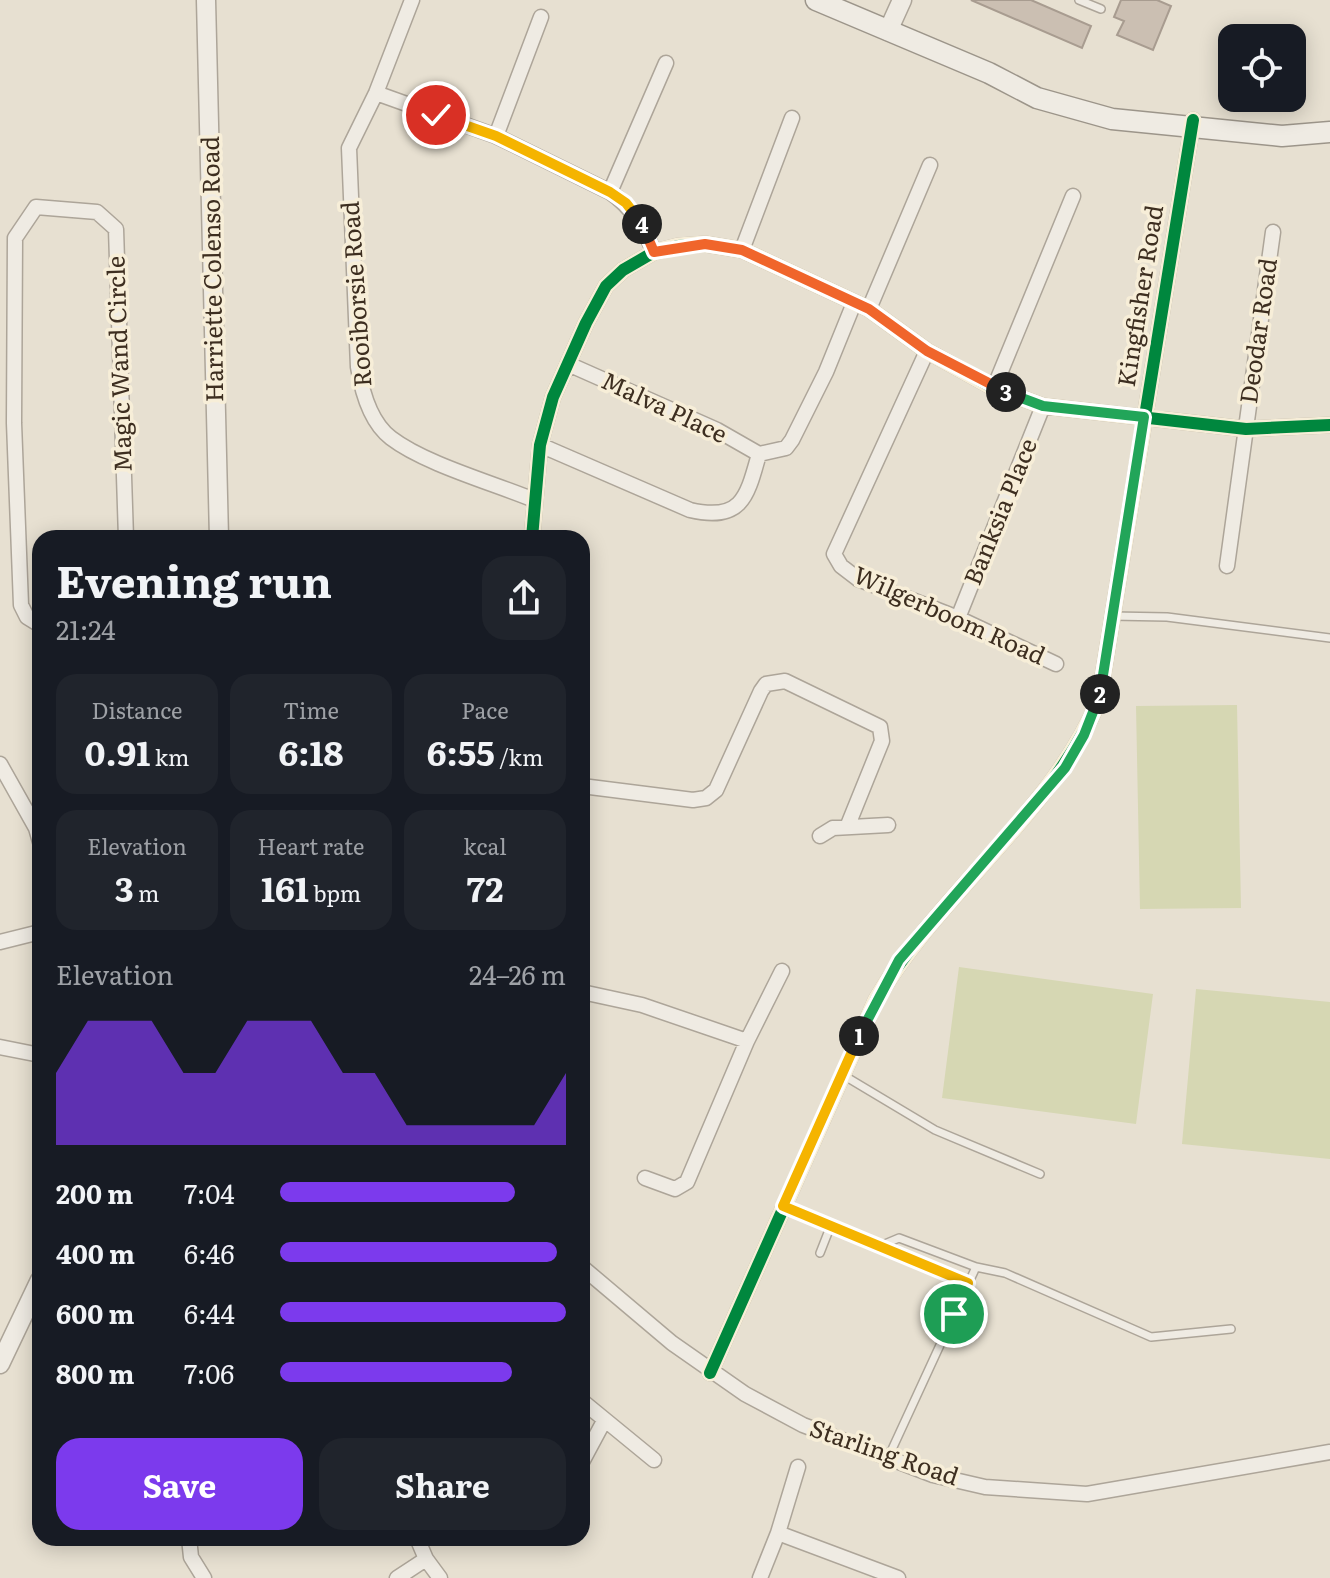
<!DOCTYPE html>
<meta charset="utf-8">
<style>
:root{--surface:#171b24;--page:#20242c;--text:#f1f3f6;--muted:#9ea1a6;--accent:#7c3aed}
body{margin:0;font-family:Literata,serif;background:var(--page);color:var(--text);height:100vh;display:flex;flex-direction:column;font-size:30px;white-space:nowrap}
*{box-sizing:border-box;margin:0}
p{font-size:26px;color:var(--muted)}
.icon{flex:none;width:44px;height:44px;fill:none;stroke:currentColor;stroke-width:2;stroke-linecap:round;stroke-linejoin:round}
.map{position:relative;flex:1;overflow:hidden}
.sheet{position:absolute;left:32px;top:530px;width:558px;height:1016px;display:flex;flex-direction:column;background:var(--surface);border-radius:24px;box-shadow:0 4px 20px #0003}
.sheet>*{flex:none}
.controls{position:absolute;left:1218px;top:24px;display:grid;gap:16px}
.controls a{display:grid;place-items:center;width:88px;height:88px;border-radius:16px;background:var(--surface);box-shadow:0 4px 20px #0003;font-size:40px}
.pin{position:absolute;display:grid;place-items:center;width:68px;height:68px;color:#fff;margin:-34px;border:4px solid #fff;border-radius:50%;box-shadow:0 2px 8px #0007}
.km{position:absolute;width:40px;height:40px;margin:-20px;border-radius:50%;background:#222;color:#fff;font-size:22px;line-height:40px;text-align:center}
.round{display:grid;place-items:center;flex:none;width:84px;height:84px;border-radius:24px;background:var(--page)}
.overview{display:flex;align-items:center;justify-content:space-between;height:136px;padding:0 24px}
h1{font-size:44px;font-weight:700;line-height:60px}
.figures{display:grid;grid-template-columns:repeat(3,1fr);gap:12px;height:136px;padding:8px 24px}
.figures div{display:grid;align-content:center;border-radius:20px;background:var(--page);text-align:center}
.figures b{font-size:34px;font-weight:700}
.figures small{font-size:22px;font-weight:400}
.figures p{font-size:22px}
.chart{height:224px;padding:16px 24px}
.chart p{display:flex;justify-content:space-between}
.chart svg{width:100%;height:144px;margin-top:8px;fill:var(--accent);opacity:.7}
.button{display:flex;gap:16px;margin-top:auto;padding:16px 24px}
.button a{flex:1;height:92px;border-radius:24px;background:var(--accent);color:#fff;font-size:32px;font-weight:700;line-height:92px;text-align:center}
.button a+a{background:var(--page);color:var(--text)}
ul{padding:0 24px;list-style:none;font-size:26px}
li{display:grid;grid-template-columns:128px 96px 1fr;align-items:center;height:60px}
li i{height:20px;border-radius:10px;background:var(--accent)}
.map>svg:first-child{display:block}
.green{fill:#d6d7b3}
.building{fill:#cbbfb2;stroke:#a89c90;stroke-width:2}
.lines{fill:none;stroke-linecap:round;stroke-linejoin:round}
.service-casing{stroke:#ada599;stroke-width:10}
.minor-casing{stroke:#ada599;stroke-width:17}
.tertiary-casing{stroke:#ada599;stroke-width:21}
.secondary-casing{stroke:#9c958a;stroke-width:23}
.service{stroke:#efebe3;stroke-width:7}
.minor{stroke:#efebe3;stroke-width:14}
.tertiary{stroke:#efebe3;stroke-width:18}
.secondary{stroke:#efebe3;stroke-width:20}
.cycleway-casing{stroke:#f7eed8;stroke-width:17}
.cycleway{stroke:#00873e;stroke-width:12}
.split-1-casing{stroke:#fff;stroke-width:16}
.split-2-casing{stroke:#fff;stroke-width:16}
.split-3-casing{stroke:#fff;stroke-width:16}
.split-4-casing{stroke:#fff;stroke-width:16}
.split-5-casing{stroke:#fff;stroke-width:16}
.split-1{stroke:#f5b400;stroke-width:10}
.split-2{stroke:#22a559;stroke-width:10}
.split-3{stroke:#22a559;stroke-width:10}
.split-4{stroke:#f0652b;stroke-width:10}
.split-5{stroke:#f5b400;stroke-width:10}
.labels{text-anchor:middle;stroke-width:7;stroke-linejoin:round;paint-order:stroke}
.street-label{font-size:24px;fill:#3d2e20;stroke:#f7eed8}
</style>
<div class="map">
<svg width="1330" height="1578" viewBox="0 0 1330 1578">
<rect width="100%" height="100%" fill="#e7e0d1"/>
<path class="green" d="M1237,705l4,203 -101,1 -4,-203z
M959,967l194,27 -17,130 -194,-26z
M1196,989l134,13v157l-148,-15z"/>
<path class="building" d="M971,0h60l60,26 -9,22z
M1121,0h36l14,6 -18,44 -36,-15 7,-14 -10,-4z"/>
<g class="lines">
<defs>
<path id="service" d="M1079,0l22,9
M1112,616l55,1 163,21
M843,1075l92,55 105,44
M783,1206l185,77
M880,1246l19,-8 77,29
M820,1253l11,-28
M888,1458l88,-191 29,6 146,64 80,-8"/>
<path id="minor" d="M412,0l-36,93 -27,55 9,219c4,25 12,55 33,71 34,26 102,45 143,62
M376,93l120,43 114,56c23,16 33,35 44,60
M496,136l45,-119
M610,192l56,-129
M742,250l50,-132
M869,309l61,-144
M927,351l-93,203 7,12 17,13 100,39 98,46
M568,364l149,66 42,24
M994,388l79,-192
M540,445l150,65c52,12 57,-13 69,-56l27,-6 6,-8 34,-68 28,-69
M532,538l8,-93 13,-48 33,-74 20,-37 17,-16 31,-18 24,-6 27,-2 37,6 127,59 58,42 67,37 49,18 203,23 84,-4
M1227,566l46,-334
M958,618l85,-212
M40,625l-13,-8 -6,-12 -7,-182 1,-185 21,-31 61,5 19,17 10,309
M0,764l36,64 4,14
M582,786l111,14 13,-2 10,-8 45,-99 5,-7 19,-3 95,46 2,14 -34,84
M820,836l13,-8 55,-3
M0,942l40,-10
M582,992l60,13 105,36
M0,1047l40,8
M645,1178l30,11 12,-7 60,-141 35,-70
M582,1267l90,76 73,51 58,31 130,50 52,12 102,7 243,-42
M710,1373l166,-373c63,-108 174,-184 223,-300l94,-580
M582,1401l72,59
M582,1462l22,-41
M778,1533l120,45
M189,1538l2,19 13,21
M417,1538l9,21 14,19
M397,1578l29,-19
M760,1578l18,-45 20,-66"/>
<path id="tertiary" d="M206,0l13,538
M888,31l14,-31
M0,1364l40,-84"/>
<path id="secondary" d="M816,0l173,73 48,25 75,21 170,17 48,-4"/>
</defs>
<use href="#service" class="service-casing"/>
<use href="#minor" class="minor-casing"/>
<use href="#tertiary" class="tertiary-casing"/>
<use href="#secondary" class="secondary-casing"/>
<use href="#service" class="service"/>
<use href="#minor" class="minor"/>
<use href="#tertiary" class="tertiary"/>
<use href="#secondary" class="secondary"/>
<defs>
<path id="cycleway" d="M532,538l8,-93 13,-48 33,-74 20,-37 17,-16 31,-18 24,-6 27,-2 37,6 127,59 58,42 67,37 49,18 203,23 84,-4
M710,1373l166,-373c63,-108 174,-184 223,-300l94,-580"/>
</defs>
<use href="#cycleway" class="cycleway-casing"/>
<use href="#cycleway" class="cycleway"/>
</g>
<g class="lines">
<defs>
<path id="split-1" d="M859,1036l-76,170 185,77 -14,31"/>
<path id="split-2" d="M859,1036l40,-76 166,-192 19,-33 16,-41"/>
<path id="split-3" d="M1006,392l37,14 101,11 -44,277"/>
<path id="split-4" d="M642,224l12,28 51,-8 37,6 127,59 58,42 79,41"/>
<path id="split-5" d="M436,115l60,21 114,56 16,11 16,21"/>
</defs>
<use href="#split-1" class="split-1-casing"/>
<use href="#split-2" class="split-2-casing"/>
<use href="#split-3" class="split-3-casing"/>
<use href="#split-4" class="split-4-casing"/>
<use href="#split-5" class="split-5-casing"/>
<use href="#split-1" class="split-1"/>
<use href="#split-2" class="split-2"/>
<use href="#split-3" class="split-3"/>
<use href="#split-4" class="split-4"/>
<use href="#split-5" class="split-5"/>
</g>
<g class="labels">
<g class="street-label">
<text transform="translate(213 269) rotate(-91)" y="8">Harriette Colenso Road</text>
<text transform="translate(357 294) rotate(-94)" y="8">Rooiborsie Road</text>
<text transform="translate(1141 296) rotate(-81)" y="8">Kingfisher Road</text>
<text transform="translate(1259 331) rotate(-82)" y="8">Deodar Road</text>
<text transform="translate(120 364) rotate(-92)" y="8">Magic Wand Circle</text>
<text transform="translate(664 408) rotate(25)" y="8">Malva Place</text>
<text transform="translate(1001 512) rotate(-68)" y="8">Banksia Place</text>
<text transform="translate(949 616) rotate(24)" y="8">Wilgerboom Road</text>
<text transform="translate(884 1453) rotate(19)" y="8">Starling Road</text>
</g>
</g>
</svg>
<div class="controls">
<a><svg class="icon" aria-label="locate" viewBox="0 0 24 24"><circle cx="12" cy="12" r="6"/><path d="M12 2v4M12 18v4M2 12h4M18 12h4"/></svg></a>
</div>
<div class="pin" style="left:954px;top:1314px;background:#1e9e55"><svg class="icon" aria-label="arrive" viewBox="0 0 24 24"><path d="M6 21V4h12l-3 4 3 4H6"/></svg></div>
<div class="pin" style="left:436px;top:115px;background:#d93025"><svg class="icon" aria-label="check" viewBox="0 0 24 24"><path d="M5 12l5 5 9-10"/></svg></div>
<b class="km" style="left:859px;top:1036px">1</b>
<b class="km" style="left:1100px;top:694px">2</b>
<b class="km" style="left:1006px;top:392px">3</b>
<b class="km" style="left:642px;top:224px">4</b>
<section class="sheet">
<div class="overview"><div><h1>Evening run</h1><p>21:24</p></div><a class="round"><svg class="icon" aria-label="share" viewBox="0 0 24 24"><path d="M12 15V3M7 8l5-5 5 5M5 13v7h14v-7"/></svg></a></div>
<div class="figures">
<div><p>Distance</p><b>0.91<small> km</small></b></div>
<div><p>Time</p><b>6:18</b></div>
<div><p>Pace</p><b>6:55<small> /km</small></b></div>
</div>
<div class="figures">
<div><p>Elevation</p><b>3<small> m</small></b></div>
<div><p>Heart rate</p><b>161<small> bpm</small></b></div>
<div><p>kcal</p><b>72</b></div>
</div>
<div class="chart"><p><span>Elevation</span>24–26 m</p>
<svg viewBox="0 0 160 44" preserveAspectRatio="none"><path d="M0 44V22L10 6L20 6L30 6L40 22L50 22L60 6L70 6L80 6L90 22L100 22L110 38L120 38L130 38L140 38L150 38L160 22V44z"/></svg>
</div>
<ul>
<li><b>200 m</b>7:04<i style="width:82%"></i></li>
<li><b>400 m</b>6:46<i style="width:97%"></i></li>
<li><b>600 m</b>6:44<i style="width:100%"></i></li>
<li><b>800 m</b>7:06<i style="width:81%"></i></li>
</ul>
<div class="button"><a>Save</a><a>Share</a></div>
</section>
</div>
